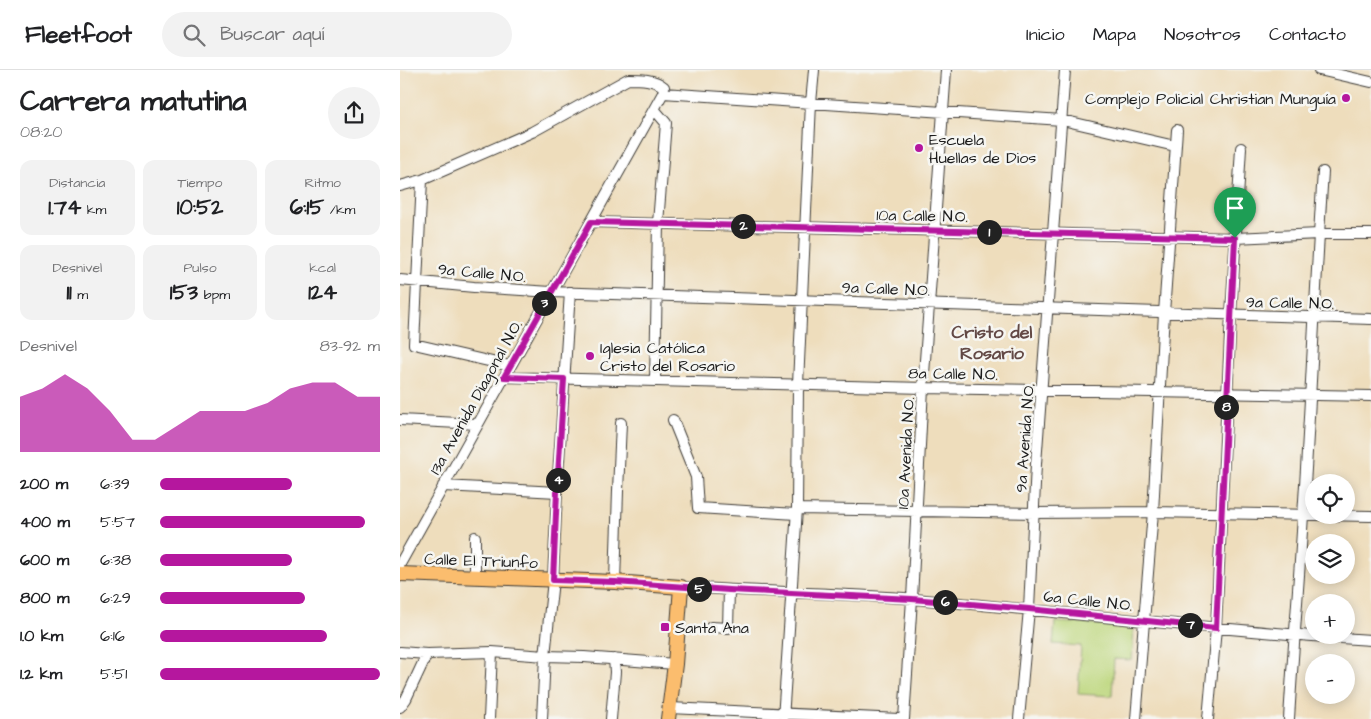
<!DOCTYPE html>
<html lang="es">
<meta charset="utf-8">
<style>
:root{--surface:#fff;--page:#f2f2f2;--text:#202124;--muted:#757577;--line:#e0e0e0;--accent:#b5179e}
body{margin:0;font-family:"Architects Daughter",sans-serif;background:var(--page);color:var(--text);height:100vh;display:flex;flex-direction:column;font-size:19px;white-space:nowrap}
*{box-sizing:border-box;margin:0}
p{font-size:16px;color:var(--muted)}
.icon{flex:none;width:28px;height:28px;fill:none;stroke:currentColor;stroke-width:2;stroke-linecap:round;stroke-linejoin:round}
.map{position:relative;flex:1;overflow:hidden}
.side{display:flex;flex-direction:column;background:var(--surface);width:400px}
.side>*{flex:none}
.controls{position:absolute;left:905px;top:404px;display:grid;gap:10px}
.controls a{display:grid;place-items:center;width:50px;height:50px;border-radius:50%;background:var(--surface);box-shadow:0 2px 12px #0003;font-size:25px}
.pin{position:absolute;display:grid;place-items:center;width:42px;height:42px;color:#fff;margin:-51px -21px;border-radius:50% 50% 50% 0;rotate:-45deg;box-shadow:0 0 5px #0007}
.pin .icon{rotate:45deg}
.km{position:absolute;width:25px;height:25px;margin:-12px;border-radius:50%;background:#222;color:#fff;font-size:14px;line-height:25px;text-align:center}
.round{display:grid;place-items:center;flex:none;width:52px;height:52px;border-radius:26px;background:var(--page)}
.headline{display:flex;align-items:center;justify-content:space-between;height:85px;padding:0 20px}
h1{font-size:28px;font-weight:800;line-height:38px}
.stats{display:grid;grid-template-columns:repeat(3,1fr);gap:8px;height:85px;padding:5px 20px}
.stats div{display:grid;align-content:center;border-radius:12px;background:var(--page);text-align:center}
.stats b{font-size:21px;font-weight:800}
.stats small{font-size:14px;font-weight:400}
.stats p{font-size:14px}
.chart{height:140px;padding:10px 20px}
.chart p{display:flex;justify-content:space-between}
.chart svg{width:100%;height:90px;margin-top:5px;fill:var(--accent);opacity:.7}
ul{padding:0 20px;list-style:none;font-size:16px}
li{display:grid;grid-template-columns:80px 60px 1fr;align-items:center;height:38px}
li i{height:12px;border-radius:6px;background:var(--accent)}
header{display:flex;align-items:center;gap:30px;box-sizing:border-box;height:70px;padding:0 25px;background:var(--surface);border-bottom:1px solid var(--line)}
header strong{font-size:24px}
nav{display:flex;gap:28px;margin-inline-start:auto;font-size:18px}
.search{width:350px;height:45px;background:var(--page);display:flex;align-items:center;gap:12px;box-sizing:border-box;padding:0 18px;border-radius:28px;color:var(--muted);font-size:19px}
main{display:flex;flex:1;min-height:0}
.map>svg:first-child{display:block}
.green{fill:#bdd77d;stroke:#6c7a4c}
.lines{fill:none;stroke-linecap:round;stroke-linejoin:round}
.minor-casing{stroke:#3c3934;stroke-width:12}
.major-casing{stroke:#3c3934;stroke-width:16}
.minor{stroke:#fff;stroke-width:10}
.major{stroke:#fbbd6e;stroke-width:14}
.route-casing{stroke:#fff;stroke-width:10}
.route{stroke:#b5179e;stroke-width:6}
.poi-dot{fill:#b5179e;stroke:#f6f6f2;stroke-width:2}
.labels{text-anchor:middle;stroke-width:5;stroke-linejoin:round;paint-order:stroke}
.poi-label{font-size:16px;fill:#1c1c1c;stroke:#f6f6f2;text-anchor:start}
.street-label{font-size:16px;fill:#1c1c1c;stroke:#f6f6f2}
.neighbourhood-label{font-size:18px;font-weight:bold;fill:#634945;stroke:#f6f6f2}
</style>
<header>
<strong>Fleetfoot</strong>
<div class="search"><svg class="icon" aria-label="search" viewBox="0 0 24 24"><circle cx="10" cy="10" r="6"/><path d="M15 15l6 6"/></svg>Buscar aquí</div>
<nav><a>Inicio</a><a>Mapa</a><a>Nosotros</a><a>Contacto</a></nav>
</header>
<main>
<section class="side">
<div class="headline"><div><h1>Carrera matutina</h1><p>08:20</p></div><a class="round"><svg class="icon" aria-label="share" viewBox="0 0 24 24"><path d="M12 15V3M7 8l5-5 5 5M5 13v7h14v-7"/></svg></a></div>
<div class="stats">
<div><p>Distancia</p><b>1.74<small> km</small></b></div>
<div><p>Tiempo</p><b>10:52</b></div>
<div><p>Ritmo</p><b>6:15<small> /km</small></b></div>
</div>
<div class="stats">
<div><p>Desnivel</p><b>11<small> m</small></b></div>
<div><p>Pulso</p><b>153<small> bpm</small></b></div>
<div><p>kcal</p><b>124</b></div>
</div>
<div class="chart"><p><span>Desnivel</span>83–92 m</p>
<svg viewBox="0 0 160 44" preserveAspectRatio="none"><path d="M0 44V17L10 13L20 6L30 13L40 24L50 38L60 38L70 31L80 24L90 24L100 24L110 20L120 13L130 10L140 10L150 17L160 17V44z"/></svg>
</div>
<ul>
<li><b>200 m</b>6:39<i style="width:60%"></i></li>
<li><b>400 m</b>5:57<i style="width:93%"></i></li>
<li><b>600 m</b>6:38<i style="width:60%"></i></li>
<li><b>800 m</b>6:29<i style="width:66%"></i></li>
<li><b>1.0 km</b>6:16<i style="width:76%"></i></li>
<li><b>1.2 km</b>5:51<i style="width:100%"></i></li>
</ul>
</section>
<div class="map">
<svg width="971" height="649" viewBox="0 0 971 649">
<rect width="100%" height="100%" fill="#f6f6f2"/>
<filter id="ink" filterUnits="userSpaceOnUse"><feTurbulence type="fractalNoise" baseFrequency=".02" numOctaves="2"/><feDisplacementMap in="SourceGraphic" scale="10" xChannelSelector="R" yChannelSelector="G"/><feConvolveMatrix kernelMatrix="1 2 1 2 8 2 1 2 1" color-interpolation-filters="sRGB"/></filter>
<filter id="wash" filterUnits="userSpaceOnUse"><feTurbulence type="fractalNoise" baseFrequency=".0096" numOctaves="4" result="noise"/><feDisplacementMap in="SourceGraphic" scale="20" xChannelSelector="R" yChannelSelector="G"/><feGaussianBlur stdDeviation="1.12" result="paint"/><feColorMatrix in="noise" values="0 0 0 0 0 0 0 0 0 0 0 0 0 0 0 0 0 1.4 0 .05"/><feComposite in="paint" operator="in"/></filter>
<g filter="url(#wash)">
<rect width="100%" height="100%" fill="#eeddbc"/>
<path class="green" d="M655,552l79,4 -2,34 -18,-1 -2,37 -34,-2 3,-48 -28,-2z"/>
</g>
<g filter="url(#ink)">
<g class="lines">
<defs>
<path id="minor" d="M919,0l52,12
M263,23l399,27 113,26
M254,39l12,14 -8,100 -3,158
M22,110l-8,164 96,22
M0,116l22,-6 110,-48 96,-53c12,0 27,0 36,8l-1,6 -263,471
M191,152l644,16 84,-4h52
M0,210l74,7 77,5 820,27
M104,307l419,11 448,8
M0,350l78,4
M273,350l23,57 2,31 98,6
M43,416l114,6
M397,439l237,4 119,-1 161,3
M916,445l55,1
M75,507v-40
M215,512l3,-91 3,-68
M281,517c78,5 157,6 234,12 152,13 304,32 456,41
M311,557l17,1 1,-38
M0,582l27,2 65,-2 53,4 39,1 91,7
M0,637l6,-8 21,-45
M270,638l229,11
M89,649l3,-67
M142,649l3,-63 8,-76 4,-88 13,-200
M211,649l4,-47 -1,-13
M383,649l14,-210 1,-125 13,-281 3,-33
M504,649l8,-120 11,-211 23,-318
M619,649l10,-110 7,-145 29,-394
M736,649l17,-207 11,-199 13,-183
M808,649l8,-91 15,-313 10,-167
M889,649c4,-68 10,-136 14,-204 8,-114 12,-229 20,-343"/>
<path id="major" d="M0,504l215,8 66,5 -6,77 -7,55"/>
</defs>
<use href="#minor" class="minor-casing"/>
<use href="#major" class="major-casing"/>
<use href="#minor" class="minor"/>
<use href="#major" class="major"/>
</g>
</g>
<g class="lines" filter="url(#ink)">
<defs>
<path id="route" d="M191,152l644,16 -19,390 -187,-19 -117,-10 -183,-9 -114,-8 -62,-2 4,-88 7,-113 -60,-2z"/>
</defs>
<use href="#route" class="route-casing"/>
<use href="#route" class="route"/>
</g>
<g class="poi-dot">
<circle cx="946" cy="28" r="5"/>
<circle cx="519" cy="78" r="5"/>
<circle cx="190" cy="286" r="5"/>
<rect x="260" y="552" width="10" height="10" rx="2.5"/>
</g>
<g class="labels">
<g class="poi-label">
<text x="936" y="34" text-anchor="end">Complejo Policial Christian Munguía</text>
<text x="529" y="75">Escuela<tspan x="529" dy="18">Huellas de Dios</tspan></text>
<text x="200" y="283">Iglesia Católica<tspan x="200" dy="18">Cristo del Rosario</tspan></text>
<text x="275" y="563">Santa Ana</text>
</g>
<g class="street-label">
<text transform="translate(522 145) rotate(1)" y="6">10a Calle N.O.</text>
<text transform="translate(82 202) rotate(5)" y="6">9a Calle N.O.</text>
<text transform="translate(486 218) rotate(2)" y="6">9a Calle N.O.</text>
<text transform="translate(890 232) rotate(1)" y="6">9a Calle N.O.</text>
<text transform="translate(553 303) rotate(1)" y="6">8a Calle N.O.</text>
<text transform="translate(75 327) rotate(-61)" y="6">13a Avenida Diagonal N.O.</text>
<text transform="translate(624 368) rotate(-86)" y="6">9a Avenida N.O.</text>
<text transform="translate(505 383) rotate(-87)" y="6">10a Avenida N.O.</text>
<text transform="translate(81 490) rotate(2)" y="6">Calle El Triunfo</text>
<text transform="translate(688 530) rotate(6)" y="6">6a Calle N.O.</text>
</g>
<g class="neighbourhood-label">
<text x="592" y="268">Cristo del<tspan x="592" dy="21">Rosario</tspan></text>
</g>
</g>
</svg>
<div class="controls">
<a><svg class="icon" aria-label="locate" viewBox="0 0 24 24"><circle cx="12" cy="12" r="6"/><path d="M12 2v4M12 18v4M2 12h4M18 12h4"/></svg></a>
<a><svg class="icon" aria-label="layers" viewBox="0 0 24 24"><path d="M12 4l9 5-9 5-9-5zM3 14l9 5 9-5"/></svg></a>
<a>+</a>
<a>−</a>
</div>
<div class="pin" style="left:835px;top:168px;background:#1e9e55"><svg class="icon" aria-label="arrive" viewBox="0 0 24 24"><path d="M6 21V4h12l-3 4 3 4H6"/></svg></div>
<b class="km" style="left:589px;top:162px">1</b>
<b class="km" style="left:343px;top:156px">2</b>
<b class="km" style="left:144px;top:233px">3</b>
<b class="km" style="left:158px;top:410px">4</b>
<b class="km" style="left:299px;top:519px">5</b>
<b class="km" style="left:545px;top:532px">6</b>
<b class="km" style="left:790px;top:555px">7</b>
<b class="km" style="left:826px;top:337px">8</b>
</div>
</main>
